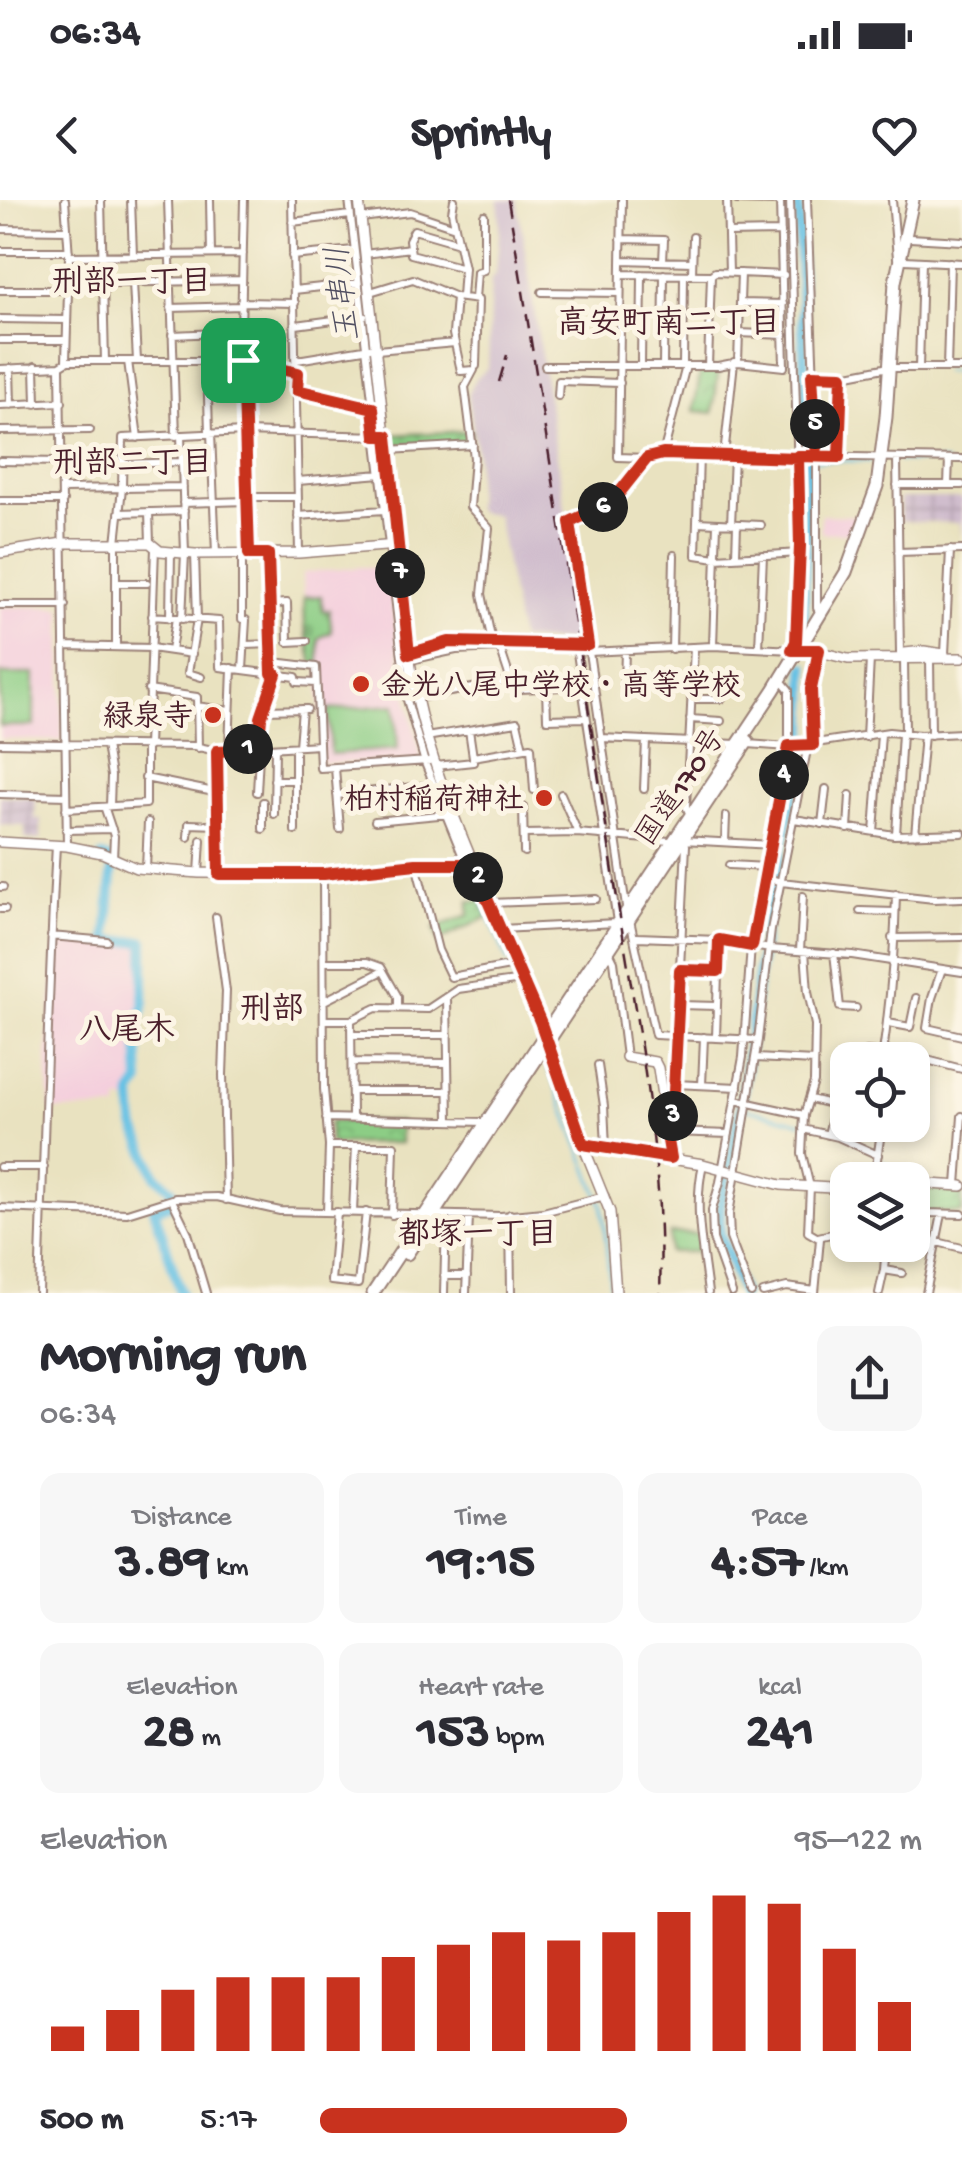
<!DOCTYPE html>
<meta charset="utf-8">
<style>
:root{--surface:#fff;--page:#f7f7f7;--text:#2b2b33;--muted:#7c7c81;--accent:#c8321e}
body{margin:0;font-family:"Gochi Hand","Klee One",sans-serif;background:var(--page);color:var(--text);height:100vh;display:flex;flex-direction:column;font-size:38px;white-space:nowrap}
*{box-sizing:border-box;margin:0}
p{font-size:32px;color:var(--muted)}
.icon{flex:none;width:55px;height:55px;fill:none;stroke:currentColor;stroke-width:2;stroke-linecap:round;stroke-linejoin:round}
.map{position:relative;height:1093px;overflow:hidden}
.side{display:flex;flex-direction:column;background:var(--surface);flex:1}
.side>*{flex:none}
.controls{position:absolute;left:830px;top:842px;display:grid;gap:20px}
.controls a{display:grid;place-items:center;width:100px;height:100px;border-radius:20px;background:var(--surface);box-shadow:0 5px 15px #0003;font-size:50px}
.pin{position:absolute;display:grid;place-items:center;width:85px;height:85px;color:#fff;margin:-42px;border-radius:20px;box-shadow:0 5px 15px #0006}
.km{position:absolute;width:50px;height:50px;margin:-25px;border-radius:50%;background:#222;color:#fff;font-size:28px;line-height:50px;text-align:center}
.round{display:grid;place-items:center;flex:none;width:105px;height:105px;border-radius:20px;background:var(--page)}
.summary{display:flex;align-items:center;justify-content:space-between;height:170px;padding:0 40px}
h1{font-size:55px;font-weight:700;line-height:75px}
.figures{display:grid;grid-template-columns:repeat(3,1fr);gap:15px;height:170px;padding:10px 40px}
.figures div{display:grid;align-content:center;border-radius:20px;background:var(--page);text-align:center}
.figures b{font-size:50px;font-weight:700}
.figures small{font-size:28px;font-weight:400}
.figures p{font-size:28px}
.chart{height:280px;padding:20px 40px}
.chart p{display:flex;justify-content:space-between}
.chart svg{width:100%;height:180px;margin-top:10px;stroke:var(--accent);stroke-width:6}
ul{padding:0 40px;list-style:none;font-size:32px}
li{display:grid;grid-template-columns:160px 120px 1fr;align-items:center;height:75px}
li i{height:25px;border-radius:12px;background:var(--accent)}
.status{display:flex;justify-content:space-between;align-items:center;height:70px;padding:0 50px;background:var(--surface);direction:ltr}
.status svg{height:28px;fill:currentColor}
header{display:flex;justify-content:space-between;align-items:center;height:130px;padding:0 40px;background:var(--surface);font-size:45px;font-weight:700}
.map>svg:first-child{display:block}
.built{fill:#f4cfdd}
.industrial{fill:url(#industrial-grid)}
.railway{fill:#d0bdcd}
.cemetery{fill:url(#cemetery-stones);stroke:#6b7658;stroke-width:2.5}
.park{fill:url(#park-crowns);stroke:#6b7658;stroke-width:2.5}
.pitch{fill:#8ccd85;stroke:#6b7658;stroke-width:2.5}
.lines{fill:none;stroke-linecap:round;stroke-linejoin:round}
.stream{stroke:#66c1e4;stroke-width:2.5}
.river{stroke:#66c1e4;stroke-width:10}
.street-casing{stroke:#9a8076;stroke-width:10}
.secondary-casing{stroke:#9a8076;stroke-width:12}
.primary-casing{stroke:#9a8076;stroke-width:12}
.highway-casing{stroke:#9a8076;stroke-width:15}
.street{stroke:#fff;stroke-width:6}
.secondary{stroke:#fff;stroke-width:9}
.primary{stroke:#fff;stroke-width:9}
.highway{stroke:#fff;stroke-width:11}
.rail{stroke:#4a1f2b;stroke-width:2.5;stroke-dasharray:15 8;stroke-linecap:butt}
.route-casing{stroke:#fff;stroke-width:20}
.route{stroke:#c8321e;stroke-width:12}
.poi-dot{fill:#c8321e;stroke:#fcf5e5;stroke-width:4}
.labels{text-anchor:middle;stroke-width:10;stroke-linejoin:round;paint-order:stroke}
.poi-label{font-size:30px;font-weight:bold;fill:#4a1f2b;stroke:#fcf5e5;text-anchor:end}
.street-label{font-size:30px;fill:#4a1f2b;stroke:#fcf5e5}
.neighbourhood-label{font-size:32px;font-weight:bold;fill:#4a1f2b;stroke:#fcf5e5}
.water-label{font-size:32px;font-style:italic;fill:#525062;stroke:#fcf5e5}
</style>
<div class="status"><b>06:34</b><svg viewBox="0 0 49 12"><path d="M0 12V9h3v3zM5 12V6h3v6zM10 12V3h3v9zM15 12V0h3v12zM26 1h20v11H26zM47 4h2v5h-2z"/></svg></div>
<header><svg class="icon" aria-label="back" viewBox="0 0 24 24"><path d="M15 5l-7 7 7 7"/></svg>Sprintly<svg class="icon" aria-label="heart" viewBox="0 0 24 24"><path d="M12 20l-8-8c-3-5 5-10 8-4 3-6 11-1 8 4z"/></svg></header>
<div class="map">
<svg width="962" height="1093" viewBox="0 0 962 1093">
<defs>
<pattern id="industrial-grid" width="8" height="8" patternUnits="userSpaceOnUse" patternTransform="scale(2.5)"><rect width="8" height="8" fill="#d0bdcd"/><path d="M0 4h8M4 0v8" fill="none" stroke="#b4a2b0"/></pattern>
<pattern id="cemetery-stones" width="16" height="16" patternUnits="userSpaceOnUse" patternTransform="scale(2.5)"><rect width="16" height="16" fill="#8ccd85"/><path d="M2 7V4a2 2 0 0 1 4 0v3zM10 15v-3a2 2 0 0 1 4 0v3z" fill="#7ab073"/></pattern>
<pattern id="park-crowns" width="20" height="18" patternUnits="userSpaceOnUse" patternTransform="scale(2.5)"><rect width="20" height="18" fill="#8ccd85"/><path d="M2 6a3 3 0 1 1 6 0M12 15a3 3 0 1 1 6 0" fill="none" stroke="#7ab073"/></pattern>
</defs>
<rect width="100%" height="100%" fill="#fcf5e5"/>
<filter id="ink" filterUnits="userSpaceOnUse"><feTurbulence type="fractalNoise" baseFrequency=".01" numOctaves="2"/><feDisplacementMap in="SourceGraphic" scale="20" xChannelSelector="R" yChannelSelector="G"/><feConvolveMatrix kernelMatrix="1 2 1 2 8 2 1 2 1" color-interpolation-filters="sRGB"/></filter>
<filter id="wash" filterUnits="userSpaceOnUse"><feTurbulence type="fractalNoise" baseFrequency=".0048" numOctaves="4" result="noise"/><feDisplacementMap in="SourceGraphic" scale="40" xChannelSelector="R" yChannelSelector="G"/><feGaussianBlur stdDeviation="2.25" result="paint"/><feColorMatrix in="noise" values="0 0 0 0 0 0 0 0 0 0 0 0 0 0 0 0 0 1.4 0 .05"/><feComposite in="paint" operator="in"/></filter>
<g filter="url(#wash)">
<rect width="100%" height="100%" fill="#e9e2c0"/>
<path class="built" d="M821,315l42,1 -7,17h-35z
M363,367l25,3 12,96 22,95 -100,2 -4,-112 2,-13 12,-6 -3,-21h-6l-1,-15 -18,1 -1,-24z
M0,407h60l2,3v131l-62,-2z
M56,739l52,5 36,-1 -2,65 -6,17 3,54 -9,22h-12v8l-68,1 -3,-51z"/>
<path class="industrial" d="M900,298h62v41l-2,-16 -60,-2z
M0,596l36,2 -1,21h6v21l-16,-1v-13l-25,-1z"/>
<path class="railway" d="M498,0h19l69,442 -66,-3 -23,-124 -16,-2 -6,-4 2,-55 -9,-61 8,-15 12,-10 3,-89 5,-6 4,-50z"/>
<path class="cemetery" d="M321,396l2,15 6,-1 3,22 -13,6v27h-6l-8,-39 -1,-29z"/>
<path class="park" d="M701,168h18l-6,45 -19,-2z
M471,231l-2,13h-77l-1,-9z
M469,701h12l7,16 -50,24 -4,-13 35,-13z
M332,921l68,1v21l-66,1 -4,-2 -1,-17z
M912,987l50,5v21l-34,-1 -15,-5z
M670,1033l29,1v18h-30z"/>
<path class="pitch" d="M0,474h34v52h-34z
M395,505l3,44 -67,5 -3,-44z"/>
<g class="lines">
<path class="stream" d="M353,0l16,128
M944,171l18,2
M808,260l63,1
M899,261l47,1
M387,295l2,27
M469,668l39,94
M511,770l21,47
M547,865l55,140 9,88
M741,907l61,16
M881,960l31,20"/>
<path class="river" d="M798,0l10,260 -5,175
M102,657l11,4 -6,80h37v67l-7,17 3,57 -8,12 2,30 22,52 16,14 -3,15 -15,4 27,84
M742,1093l-22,-60v-26l21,-100 24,-184 35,-160 5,-36v-60"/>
</g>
</g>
<g filter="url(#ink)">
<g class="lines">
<defs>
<path id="street" d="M65,0l4,56 -3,105
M101,0l4,161
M131,0l2,55
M168,0l8,236
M210,0l1,54
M244,0l-3,132 8,221
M292,0l7,353
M349,0l24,208
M454,0l-2,12 12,56 -2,29
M622,0l-4,257 29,1 16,-4 135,4
M727,0l2,72
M790,0l10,346 -3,96 -6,8
M807,0l10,262v146l4,6
M892,0l5,58
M361,18l49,-6 45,15
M292,22l58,-7
M0,29l67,1
M728,33l53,-1
M910,38l52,3
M621,39l43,1 -1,21
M459,43l-45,-13 -5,10 2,14 53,14
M0,51h69
M365,54l45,-6
M69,56l174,-2
M292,56l62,-6
M621,60l71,2
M905,60l57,3
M621,74l90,1 4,-3 69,3
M692,75l1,-38
M133,82l4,79
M67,84l175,-4
M0,90h67
M294,90l64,-7
M370,92l43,-13 43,18 22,3 -2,66
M542,92l78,1
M456,97l-3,37 8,37 13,-1 -9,17 9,71 -4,49 19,21 -7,66 10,48
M475,99l2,-27 7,-2v-55
M241,102l54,1
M740,103l43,1
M171,108l70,-2
M0,119l67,1
M296,125l68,-9
M739,133l45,2
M172,135l69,-3
M0,140h66
M377,150l78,-7
M297,160l73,-12
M128,161l10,77
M207,161l2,72
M738,162l3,-89
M35,166l1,38
M60,166l7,480
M545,166h173l20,-4 46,5 -4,-166 -43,-1
M641,166l1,-92
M663,166l1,-92
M683,166l1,-91
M708,166l3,-91
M10,168l1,37
M895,168h67
M919,168l3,-107
M947,168l3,-106
M0,169l60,-3 8,-5h175l54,12
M812,175l31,1 46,-9
M297,190l76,18 34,292 18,63 41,101
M558,196l1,-15 61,2
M0,205l62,-3
M0,231l90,-1
M211,233l5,121
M181,235l4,118 -3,66
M389,250l84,-5
M663,254l23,-88
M699,255l-3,100 20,3 84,-5
M724,256l10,-94
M799,256l163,3
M839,257l4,-81
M897,258l3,196
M0,261l62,1
M123,264l58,-2
M298,281l83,-7
M897,285h65
M948,285l1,-26
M63,289l120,-2
M247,297h51
M0,301h63
M183,303l64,-2
M149,312l1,31
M119,313l65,-2
M298,316l86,-6
M697,322l64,3
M731,324l3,-67
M898,352l64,-2
M195,354l2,65 -9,54 13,4
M269,354l3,119
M736,355l1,-31
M116,383h31
M269,404l18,-1 1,39 19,-1
M0,405h65
M152,416l67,5 1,46 76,10 1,5 19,1
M170,418l1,-66
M242,419v-66
M245,445l27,-1
M588,445l-18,-123 41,-19 36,-45
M65,446l86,2 41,6
M116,446v-103l6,-55 1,-50 121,-6 134,4
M576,446l41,276
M713,446l4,-123
M759,448l4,-93
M672,449l2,-94
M171,451l5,-33
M589,452l37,255
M409,454l40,-11 139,2 1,7 124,-6 81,4
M945,454l5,-104
M904,459l1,74
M930,459l1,76
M410,460l46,-10 44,-2 11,33 -94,17
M274,462l42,5 4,101 109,-7
M243,469l3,-49
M692,477l33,2
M624,487l1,-37
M546,488l1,31 39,-1
M520,489l62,-3
M148,490l49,7 1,51
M691,499h31
M197,506l32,5
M264,510l43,-1
M690,519l31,2
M469,530l4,27
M426,537l91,-15 6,26
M866,537l4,-78
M601,538l136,6
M0,543l194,3 23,5 102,-6
M748,544l41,3 100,-15 31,3 42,-2
M106,545l5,31 -1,30
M813,545l-2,-56 7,-37
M299,546l3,-37
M148,547l7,-199
M229,550l3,-82
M217,551l2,123
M436,566l37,-4v-5l58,-10 3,43
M335,568l5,61
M145,578l74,15
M274,580h21
M644,589l2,-49
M257,592l4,-74 15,-43
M0,594l66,2
M561,594l17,39
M337,595l97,-10
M447,596l64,-2
M263,602v27
M523,607l1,45
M66,609l80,-5v-57
M105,609l9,27 -1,22
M274,614l1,-66
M690,615l-4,-9 8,-158
M794,619l100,16 68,-2
M375,621l74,-7
M822,624l4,-35
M848,629l2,-34
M66,630l46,-1
M295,631v-84
M874,632l7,-98
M525,634l52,-1 104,9 5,3 -14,287 -4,2
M896,635l6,-102
M915,635l9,-100
M188,637l1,-13 30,1
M683,640l89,5
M725,642l1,-26
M416,664l22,86 13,27 64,-12
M729,665l38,2
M146,668l2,-46
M199,673l2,-33
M323,674l1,215 5,57 -2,66
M765,677l16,5 153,17 28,-1
M0,687h3
M490,703l106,-4
M0,709h5
M860,711l35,1
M216,717l10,74 -3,84 3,125
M630,720l25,115 103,5
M501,729l115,-6
M51,736l56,5
M637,737l82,3 51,9 82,6 110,17
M892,738l70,-1
M609,751l5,10 12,96
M800,751l3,-55
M805,751l3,41 7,33 -1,57 -10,33 -2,39 8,33 -2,45 12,7 -5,54
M834,753l6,54 16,1
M325,762h42l14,5 17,30v11
M942,769l-10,29 -5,30 35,8
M680,770l38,1
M447,797l2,123
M324,801l59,-30
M679,805l38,1
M324,820h27l25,-12 52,1 30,-20 64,-9
M351,820l1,97
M888,823l22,4 6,-29
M351,835h97
M716,838l3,-98
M884,849l78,20
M867,851l16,2
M756,858l58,3
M882,860c8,-56 13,-110 14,-166
M352,862l96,1
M598,865l6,41 2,42
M675,884l63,3
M702,885l2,-48
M352,891h97
M810,899l25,6 1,-8 12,1
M735,900l69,15
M912,907l13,2
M326,918l158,4
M803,929l35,8 40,18
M672,932l57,2
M828,935l7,-30
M329,946h65l-2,69
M703,964c-10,43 0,86 5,129
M0,967h44
M874,980l8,-55
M957,985l5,-69
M172,1000l16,33 18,60
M0,1008l127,5 48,-15 42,-1 63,14 221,5 42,-4 62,-16
M912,1009l14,4 36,1
M337,1012l-6,69 27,3 8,-72
M353,1012l3,-66
M510,1014l1,79
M912,1036l50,12
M818,1037l30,-7
M886,1045l-2,25 18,3
M444,1076h23
M39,1093c5,-149 9,-298 17,-448
M444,1093l2,-77
M466,1093l3,-77
M732,1093l-19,-54 -1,-29 8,-28 23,-125 8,-111 28,-131 10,-68v-57l-5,-6
M751,1093l-21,-55 -1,-24 29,-174 13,-110 37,-185
M763,1093l24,-6 28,4
M879,1093l5,-23
M926,1093l16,-79"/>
<path id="secondary" d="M0,353l63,-10h87l10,8 35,3 104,-1 98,-8
M808,449l40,10 114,-1
M905,453l19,-2 20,3
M0,642l67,4 35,7 34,15 63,5 124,1 93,-10h56
M626,857l29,5 3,6 13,90
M583,945l27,67 6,81"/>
<path id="primary" d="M359,0l50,454c13,97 54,185 92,275 30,71 56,143 82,216l120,19 78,21 67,4
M912,983l50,3"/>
<path id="highway" d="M407,1054l341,-513
M373,1093l401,-603 72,-118 31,-86 9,-69 9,-135 18,-82"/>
</defs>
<use href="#street" class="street-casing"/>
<use href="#secondary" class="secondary-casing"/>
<use href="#primary" class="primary-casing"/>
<use href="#highway" class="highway-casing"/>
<use href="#street" class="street"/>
<use href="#secondary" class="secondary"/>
<use href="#primary" class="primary"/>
<use href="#highway" class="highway"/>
<path class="rail" d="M508,0c37,224 71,448 105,673 21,138 52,280 47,420
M499,182l8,-27"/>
</g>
</g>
<g class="lines" filter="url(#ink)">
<defs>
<path id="route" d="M243,160l6,194h19l4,119 4,1 -15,44 -3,31 -41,2 2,123h105l92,-10h56l68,157 43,123 88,14 -4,-23 5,-3 8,-162 38,1 1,-31 33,6 37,-200 24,-1 -2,-56 8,-39h-27l4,-8 4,-96 -2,-90h19l-5,-81 30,1 -3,81 -41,-1v2l-135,-4 -16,4 -35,44 -42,20 18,123 -139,-3 -40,12 -22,-218h-11l-3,-28 -76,-18 1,-17 -55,-13"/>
</defs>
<use href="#route" class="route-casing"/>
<use href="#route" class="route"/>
</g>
<g class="poi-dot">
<circle cx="361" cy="484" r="10"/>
<circle cx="213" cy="515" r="10"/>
<circle cx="544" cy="598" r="10"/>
</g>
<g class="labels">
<g class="poi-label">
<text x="381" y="494" text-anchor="start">金光八尾中学校・高等学校</text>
<text x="193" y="525">緑泉寺</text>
<text x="524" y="608">柏村稲荷神社</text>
</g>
<g class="street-label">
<text transform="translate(679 586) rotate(-56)" y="10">国道170号</text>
</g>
<g class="neighbourhood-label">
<text x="132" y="91">刑部一丁目</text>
<text x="669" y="132">高安町南二丁目</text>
<text x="133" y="272">刑部二丁目</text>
<text x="272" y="818">刑部</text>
<text x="127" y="839">八尾木</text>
<text x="478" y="1043">都塚一丁目</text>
</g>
<g class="water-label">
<text transform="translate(341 94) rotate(-97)" y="11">玉串川</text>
</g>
</g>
</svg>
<div class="controls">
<a><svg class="icon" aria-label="locate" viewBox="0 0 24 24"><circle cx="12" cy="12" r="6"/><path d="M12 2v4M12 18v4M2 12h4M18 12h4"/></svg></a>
<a><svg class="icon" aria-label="layers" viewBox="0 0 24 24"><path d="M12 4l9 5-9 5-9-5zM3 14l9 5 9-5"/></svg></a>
</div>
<div class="pin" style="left:243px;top:160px;background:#1e9e55"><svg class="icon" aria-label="arrive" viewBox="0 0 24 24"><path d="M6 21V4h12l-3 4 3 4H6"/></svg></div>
<b class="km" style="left:248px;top:549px">1</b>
<b class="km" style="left:478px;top:677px">2</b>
<b class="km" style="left:673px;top:916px">3</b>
<b class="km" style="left:784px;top:575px">4</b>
<b class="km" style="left:815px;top:224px">5</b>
<b class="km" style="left:603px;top:307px">6</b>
<b class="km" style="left:400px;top:373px">7</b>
</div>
<section class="side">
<div class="summary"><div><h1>Morning run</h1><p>06:34</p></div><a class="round"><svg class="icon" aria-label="share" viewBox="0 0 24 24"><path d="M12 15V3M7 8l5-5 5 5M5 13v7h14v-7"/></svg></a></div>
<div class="figures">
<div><p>Distance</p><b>3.89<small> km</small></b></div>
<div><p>Time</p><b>19:15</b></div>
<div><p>Pace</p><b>4:57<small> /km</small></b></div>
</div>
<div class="figures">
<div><p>Elevation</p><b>28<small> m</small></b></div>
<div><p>Heart rate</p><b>153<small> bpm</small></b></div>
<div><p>kcal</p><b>241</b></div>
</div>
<div class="chart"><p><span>Elevation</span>95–122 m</p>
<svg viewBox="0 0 160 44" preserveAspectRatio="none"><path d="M5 44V38M15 44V34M25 44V29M35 44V26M45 44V26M55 44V26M65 44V21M75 44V18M85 44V15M95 44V17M105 44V15M115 44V10M125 44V6M135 44V8M145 44V19M155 44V32"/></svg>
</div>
<ul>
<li><b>500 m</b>5:17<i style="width:51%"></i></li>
</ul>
</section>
